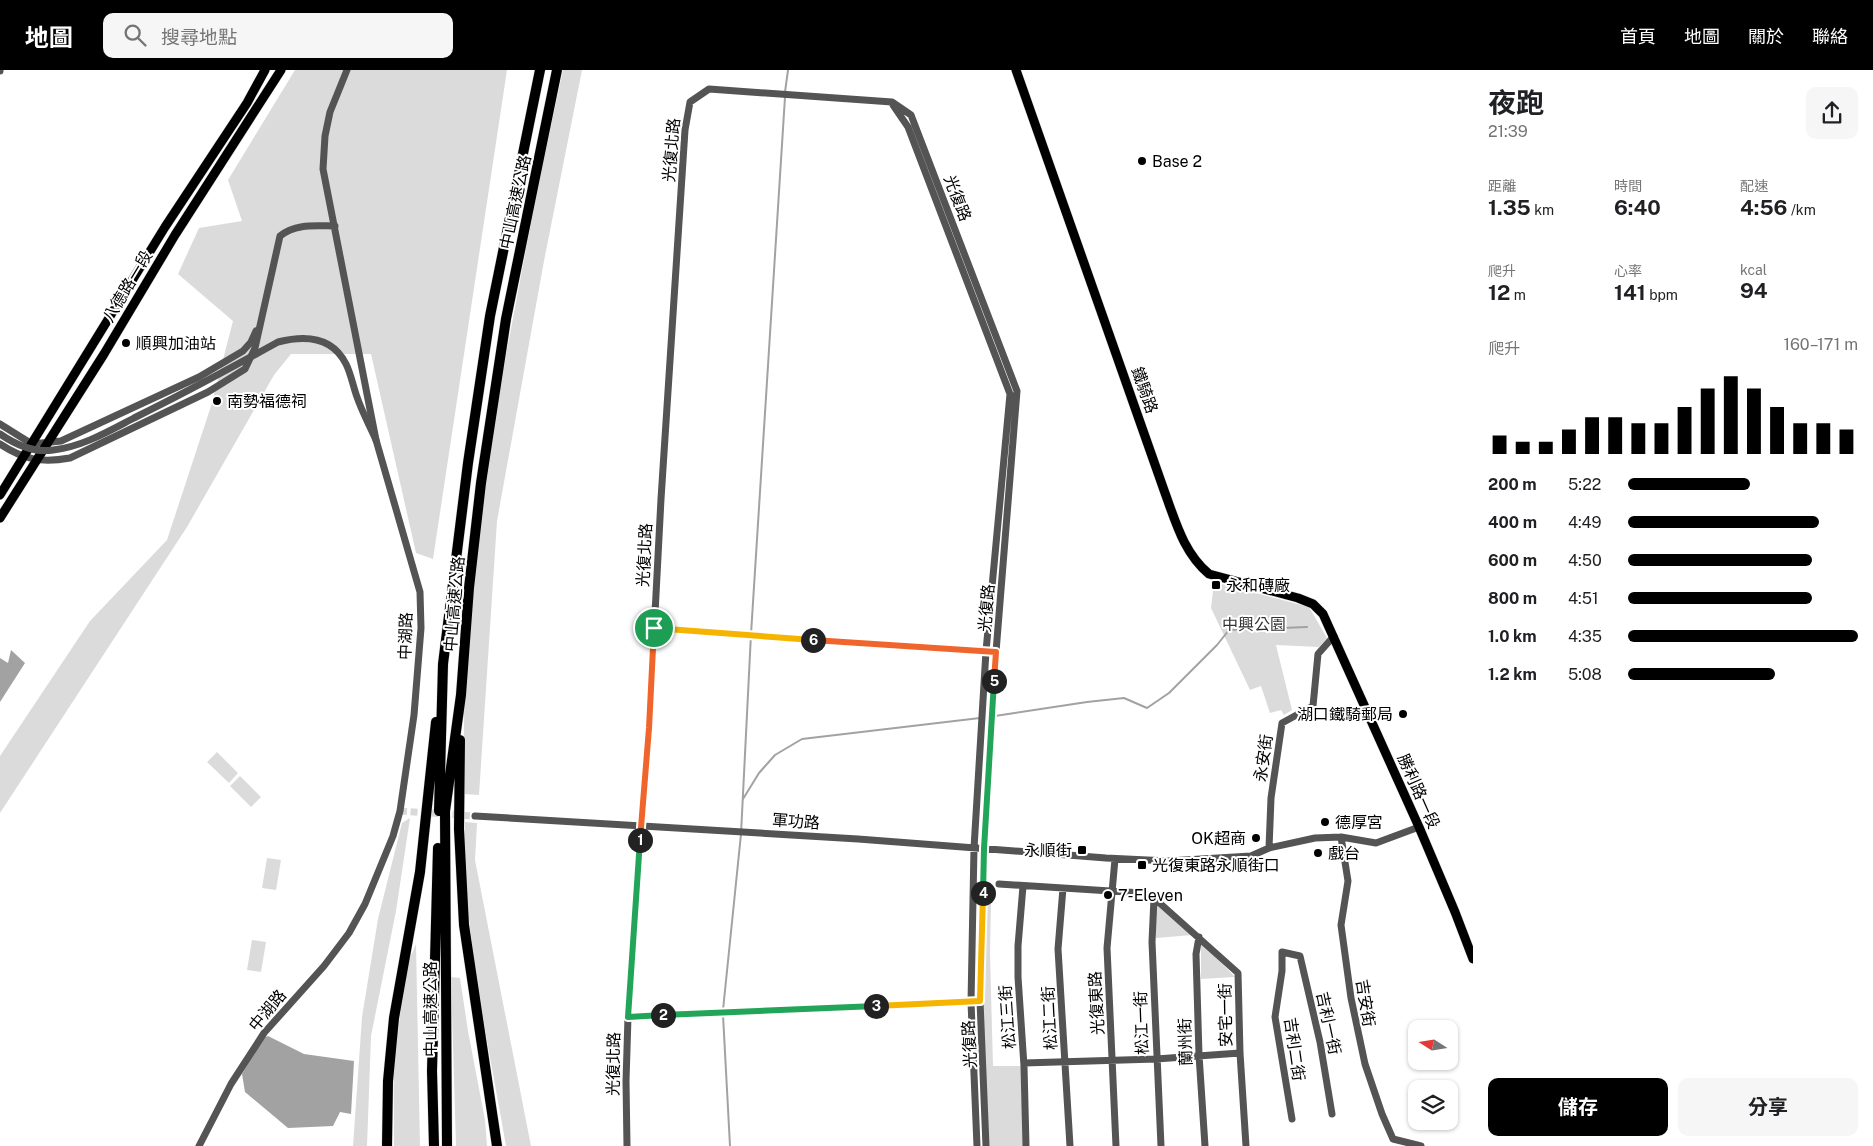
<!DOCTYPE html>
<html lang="zh-TW">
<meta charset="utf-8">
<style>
:root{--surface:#fff;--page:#f6f6f6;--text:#202124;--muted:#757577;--accent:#000}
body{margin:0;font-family:"Public Sans","Noto Sans TC",sans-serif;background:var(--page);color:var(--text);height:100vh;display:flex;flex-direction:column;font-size:19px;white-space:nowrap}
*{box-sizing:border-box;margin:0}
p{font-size:16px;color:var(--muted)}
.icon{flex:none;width:28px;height:28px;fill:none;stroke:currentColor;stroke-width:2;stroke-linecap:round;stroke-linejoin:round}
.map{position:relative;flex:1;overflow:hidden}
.details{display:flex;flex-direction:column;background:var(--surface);width:400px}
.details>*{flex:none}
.needle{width:32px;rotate:282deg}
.controls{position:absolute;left:1408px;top:950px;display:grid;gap:10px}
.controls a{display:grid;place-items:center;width:50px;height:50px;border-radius:10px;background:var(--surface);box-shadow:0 1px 4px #0004;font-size:25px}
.pin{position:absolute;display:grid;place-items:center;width:42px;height:42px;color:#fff;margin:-21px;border:2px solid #fff;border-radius:50%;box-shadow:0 1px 5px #0007}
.km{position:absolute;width:25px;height:25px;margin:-12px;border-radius:50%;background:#222;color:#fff;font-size:14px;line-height:25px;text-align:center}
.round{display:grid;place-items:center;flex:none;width:52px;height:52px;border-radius:10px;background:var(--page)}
.head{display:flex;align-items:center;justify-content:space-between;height:85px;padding:0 15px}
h1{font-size:28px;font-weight:700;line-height:38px}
.metrics{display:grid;grid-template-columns:repeat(3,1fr);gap:8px;height:85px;padding:5px 15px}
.metrics div{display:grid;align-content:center}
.metrics b{font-size:21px;font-weight:700}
.metrics small{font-size:14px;font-weight:400}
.metrics p{font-size:14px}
.chart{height:140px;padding:10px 15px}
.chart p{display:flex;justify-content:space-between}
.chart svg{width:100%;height:90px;margin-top:5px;stroke:var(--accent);stroke-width:6}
.action{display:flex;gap:10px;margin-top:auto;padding:10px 15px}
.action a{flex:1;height:58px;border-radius:10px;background:var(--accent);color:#fff;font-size:20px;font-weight:700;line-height:58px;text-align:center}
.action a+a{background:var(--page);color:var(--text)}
ul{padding:0 15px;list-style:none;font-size:16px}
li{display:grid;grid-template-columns:80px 60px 1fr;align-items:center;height:38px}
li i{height:12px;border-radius:6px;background:var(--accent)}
header{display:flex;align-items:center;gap:30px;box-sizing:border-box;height:70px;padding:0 25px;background:var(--accent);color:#fff}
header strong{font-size:24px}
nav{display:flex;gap:28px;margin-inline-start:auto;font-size:18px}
.search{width:350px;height:45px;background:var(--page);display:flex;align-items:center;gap:12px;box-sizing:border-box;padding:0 18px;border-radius:10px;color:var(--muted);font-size:19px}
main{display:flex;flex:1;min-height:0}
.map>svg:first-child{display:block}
.green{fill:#dbdbdb}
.water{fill:#a2a2a2}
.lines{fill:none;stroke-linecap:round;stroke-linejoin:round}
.stream{stroke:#a2a2a2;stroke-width:2}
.minor-tunnel{stroke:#d9d9d9;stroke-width:7;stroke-dasharray:7 3.5;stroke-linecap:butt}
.major-casing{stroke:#dbdbdb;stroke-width:10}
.highway-casing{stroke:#dbdbdb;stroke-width:11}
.minor{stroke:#545454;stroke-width:7}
.major{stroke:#000;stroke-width:9}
.highway{stroke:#000;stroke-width:10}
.minor-bridge{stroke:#545454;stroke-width:7}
.split-1-casing{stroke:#fff;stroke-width:10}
.split-2-casing{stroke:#fff;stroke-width:10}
.split-3-casing{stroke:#fff;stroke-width:10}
.split-4-casing{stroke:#fff;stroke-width:10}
.split-5-casing{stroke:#fff;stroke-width:10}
.split-6-casing{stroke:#fff;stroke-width:10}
.split-7-casing{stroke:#fff;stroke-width:10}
.split-1{stroke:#f0652b;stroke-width:6}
.split-2{stroke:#22a559;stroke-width:6}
.split-3{stroke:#22a559;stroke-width:6}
.split-4{stroke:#f5b400;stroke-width:6}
.split-5{stroke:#22a559;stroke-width:6}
.split-6{stroke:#f0652b;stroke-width:6}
.split-7{stroke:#f5b400;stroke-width:6}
.poi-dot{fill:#000;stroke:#fff;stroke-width:2}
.labels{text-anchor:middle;stroke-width:4;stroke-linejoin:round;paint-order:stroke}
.street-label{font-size:16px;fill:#000;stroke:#fff}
.poi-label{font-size:16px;fill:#000;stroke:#fff;text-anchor:start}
.park-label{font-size:16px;fill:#323232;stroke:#fff}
</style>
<header>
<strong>地圖</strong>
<div class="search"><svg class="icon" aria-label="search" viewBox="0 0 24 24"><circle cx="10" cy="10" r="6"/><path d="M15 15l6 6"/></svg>搜尋地點</div>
<nav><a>首頁</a><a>地圖</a><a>關於</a><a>聯絡</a></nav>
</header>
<main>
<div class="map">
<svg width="1473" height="1076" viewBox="0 0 1473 1076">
<rect width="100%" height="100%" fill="#fff"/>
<path class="green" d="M295,0h212l-74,489 -17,-6 -45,-199h-80l-17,21 -87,152 -187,286v-57l90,-135 77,-81 44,-134 22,-85 -55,-47 21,-46 43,-7 -14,-41z
M563,0h19l-38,191 -47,260 -18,274 -16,-1 2,-142 17,-170 55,-291z
M1214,512l95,25 18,31 -8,9 -43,-2 16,65 -8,5 -3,-5 -11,3 -9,-27 -11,4 -39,-82z
M217,682l21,21 -9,10 -22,-21z
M240,706l21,21 -10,10 -21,-21z
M410,748l-14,93 -25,125 -4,110h-14l9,-129 16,-98 24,-96z
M465,752l12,1 -2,37 56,286h-25c-18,-105 -44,-217 -41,-324z
M267,788l14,2 -5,30 -14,-2z
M985,832h6l-1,52 3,112h28l2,80h-35l-6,-145z
M1156,833l36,32 -36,3z
M252,870l14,2 -5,30 -14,-2z
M1201,872l34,35 -34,2z
M416,874l4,202h-26v-81l12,-98z
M451,907l9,1 8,53 17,89 2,26h-31z"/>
<path class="water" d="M11,580l14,13 -25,39v-44l8,5z
M268,966l36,18 50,7 -3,53 -11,-2 -7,14 -45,2 -43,-36 -3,-18 21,-36z"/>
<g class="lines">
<path class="stream" d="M785,22l3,-22
M995,646l92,-14 37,-4 23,10 22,-15 48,-48 12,-15 78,-3
M743,729l16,-26 16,-18 27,-16 178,-21
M723,940l18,-176 10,-200 34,-537
M723,945l7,131"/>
<path class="minor-tunnel" d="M400,741l75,5"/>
<defs>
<path id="major" d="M1016,0l149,423c11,30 19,60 44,81l89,24 15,6 10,10 96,213 36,85 18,47
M0,425l165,-268 82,-124 18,-33
M0,448l104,-164 71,-119 106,-165"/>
<path id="highway" d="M460,670l-1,89 5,96 33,221
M439,741l4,-147 25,-201 22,-147 50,-246
M387,1076l1,-65 6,-63 26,-146 16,-150
M434,1076l-2,-75 6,-223
M447,1076l-2,-335 16,-116 8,-107 12,-105 25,-164 51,-249"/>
</defs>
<use href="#major" class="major-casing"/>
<use href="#highway" class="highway-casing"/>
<path class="minor" d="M0,1v-1
M893,35l15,22 102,267 -24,257 -12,197 -3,154 6,144
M0,354l32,20 29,-3 138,-64 44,-26 8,-9 5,-11
M0,374c24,16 42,19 70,14l138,-66 37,-23 10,-21 25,-112c16,-13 36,-10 55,-10
M654,558l342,24
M475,746l383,23 248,19 62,3 83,-5 18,-8 46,-10 26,-1 35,6 43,-16
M1341,767l7,44 -7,44 10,73 14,66 17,50 11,25 28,7
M1269,778l2,-50 11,-75 31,-17 5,-52 16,-18
M1115,789l-8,89 9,198
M999,814l143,9 12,5 84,75 2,80 6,93
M1023,816l-5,60v31l6,89 2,80
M1063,818l-5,61 12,197
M1154,828l-2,44 9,204
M1199,867l-3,17 3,101 6,91
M628,947l347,-16
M1024,993l132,-4 84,-6
M1292,1049l-17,-102 7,-46v-19l18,4 20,86 12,72
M199,1076l32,-62 33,-51 60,-67 25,-33 16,-29 28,-68 7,-25 14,-96 7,-87 -1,-36 -44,-152 -53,-271 2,-33 5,-24 17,-42
M627,1076l-1,-65 2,-64 13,-190 8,-99 12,-229 24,-369 5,-28 19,-13 183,13 19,13 106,276 -21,261 -12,197 -4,152 6,145"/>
<use href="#major" class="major"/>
<use href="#highway" class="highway"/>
<path class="minor-bridge" d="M0,364c16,11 34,19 53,16 29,-3 56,-19 81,-32 49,-24 97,-50 144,-76 27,-7 54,-6 68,22 5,10 7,22 11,33 5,15 13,29 19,43"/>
</g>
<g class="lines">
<defs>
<path id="split-1" d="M640,770l9,-112 5,-100"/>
<path id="split-2" d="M640,770l-12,177 35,-2"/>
<path id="split-3" d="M663,945l213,-9"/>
<path id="split-4" d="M876,936l104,-5 3,-108"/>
<path id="split-5" d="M983,823l1,-44 10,-168"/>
<path id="split-6" d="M813,570l183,12 -2,29"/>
<path id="split-7" d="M654,558l159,12"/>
</defs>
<use href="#split-1" class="split-1-casing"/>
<use href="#split-2" class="split-2-casing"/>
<use href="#split-3" class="split-3-casing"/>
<use href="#split-4" class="split-4-casing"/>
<use href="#split-5" class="split-5-casing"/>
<use href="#split-6" class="split-6-casing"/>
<use href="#split-7" class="split-7-casing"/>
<use href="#split-1" class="split-1"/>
<use href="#split-2" class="split-2"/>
<use href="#split-3" class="split-3"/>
<use href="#split-4" class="split-4"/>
<use href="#split-5" class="split-5"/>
<use href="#split-6" class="split-6"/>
<use href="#split-7" class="split-7"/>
</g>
<g class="poi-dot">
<circle cx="1142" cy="91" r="5"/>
<circle cx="126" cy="273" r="5"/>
<circle cx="217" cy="331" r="5"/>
<rect x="1211" y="510" width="10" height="10" rx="2.5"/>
<circle cx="1403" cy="644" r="5"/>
<circle cx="1325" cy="752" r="5"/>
<circle cx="1256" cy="768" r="5"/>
<rect x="1077" y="775" width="10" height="10" rx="2.5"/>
<circle cx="1318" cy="783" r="5"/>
<rect x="1137" y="790" width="10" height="10" rx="2.5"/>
<circle cx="1108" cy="825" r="5"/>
</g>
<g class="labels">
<g class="street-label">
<text transform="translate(671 80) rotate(-85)" y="6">光復北路</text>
<text transform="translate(958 128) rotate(69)" y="6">光復路</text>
<text transform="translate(515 132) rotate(-78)" y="6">中山高速公路</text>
<text transform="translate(127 216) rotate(-59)" y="6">八德路一段</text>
<text transform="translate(1145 320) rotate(70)" y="6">鐵騎路</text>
<text transform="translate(644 485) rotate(-87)" y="6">光復北路</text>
<text transform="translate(454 534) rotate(-85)" y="6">中山高速公路</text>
<text transform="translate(986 538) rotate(-85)" y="6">光復路</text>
<text transform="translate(405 566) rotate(-88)" y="6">中湖路</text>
<text transform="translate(1263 688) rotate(-82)" y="6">永安街</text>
<text transform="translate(1419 721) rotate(66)" y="6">勝利路一段</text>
<text transform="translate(796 751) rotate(4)" y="6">軍功路</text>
<text transform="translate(1096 933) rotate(-93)" y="6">光復東路</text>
<text transform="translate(1366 933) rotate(81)" y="6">吉安街</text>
<text transform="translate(430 939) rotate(-90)" y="6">中山高速公路</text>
<text transform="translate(267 940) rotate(-50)" y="6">中湖路</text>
<text transform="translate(1225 945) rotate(-91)" y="6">安宅一街</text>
<text transform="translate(1007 947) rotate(-94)" y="6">松江三街</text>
<text transform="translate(1049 948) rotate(-93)" y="6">松江二街</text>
<text transform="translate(1141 953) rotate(-92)" y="6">松江一街</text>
<text transform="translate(1329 953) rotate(78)" y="6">吉利一街</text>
<text transform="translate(1185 972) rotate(-92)" y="6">蘭州街</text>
<text transform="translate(969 974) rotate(-93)" y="6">光復路</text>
<text transform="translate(1295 979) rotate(82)" y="6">吉利二街</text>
<text transform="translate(613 994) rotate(-89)" y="6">光復北路</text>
</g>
<g class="poi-label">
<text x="1152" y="97">Base 2</text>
<text x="136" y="279">順興加油站</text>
<text x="227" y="337">南勢福德祠</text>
<text x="1226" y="521">永和磚廠</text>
<text x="1393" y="650" text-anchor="end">湖口鐵騎郵局</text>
<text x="1335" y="758">德厚宮</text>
<text x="1246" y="774" text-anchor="end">OK超商</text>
<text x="1072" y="786" text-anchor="end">永順街</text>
<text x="1328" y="789">戲台</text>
<text x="1152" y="801">光復東路永順街口</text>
<text x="1118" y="831">7-Eleven</text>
</g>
<g class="park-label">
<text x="1254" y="560">中興公園</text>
</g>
</g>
</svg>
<div class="controls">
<a><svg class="needle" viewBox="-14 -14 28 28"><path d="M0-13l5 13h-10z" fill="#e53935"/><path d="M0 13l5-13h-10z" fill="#757577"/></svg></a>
<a><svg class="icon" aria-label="layers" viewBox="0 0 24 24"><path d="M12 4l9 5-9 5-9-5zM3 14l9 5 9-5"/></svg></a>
</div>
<div class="pin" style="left:654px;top:558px;background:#1e9e55"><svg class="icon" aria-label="arrive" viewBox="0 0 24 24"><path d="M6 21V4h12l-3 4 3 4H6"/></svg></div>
<b class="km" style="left:640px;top:770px">1</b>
<b class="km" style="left:663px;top:945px">2</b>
<b class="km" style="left:876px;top:936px">3</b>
<b class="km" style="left:983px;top:823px">4</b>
<b class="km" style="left:994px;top:611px">5</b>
<b class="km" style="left:813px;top:570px">6</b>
</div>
<section class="details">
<div class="head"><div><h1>夜跑</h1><p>21:39</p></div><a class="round"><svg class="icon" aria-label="share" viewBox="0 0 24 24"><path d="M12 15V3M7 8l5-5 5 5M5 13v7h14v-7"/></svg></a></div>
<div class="metrics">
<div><p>距離</p><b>1.35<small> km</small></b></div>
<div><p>時間</p><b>6:40</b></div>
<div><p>配速</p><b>4:56<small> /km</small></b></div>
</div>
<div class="metrics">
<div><p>爬升</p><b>12<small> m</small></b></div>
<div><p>心率</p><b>141<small> bpm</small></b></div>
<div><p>kcal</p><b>94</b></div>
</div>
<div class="chart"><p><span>爬升</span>160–171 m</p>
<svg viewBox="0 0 160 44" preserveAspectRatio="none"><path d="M5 44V35M15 44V38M25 44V38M35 44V32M45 44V26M55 44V26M65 44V29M75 44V29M85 44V21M95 44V12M105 44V6M115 44V12M125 44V21M135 44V29M145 44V29M155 44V32"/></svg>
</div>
<ul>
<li><b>200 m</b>5:22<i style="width:53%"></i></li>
<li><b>400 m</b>4:49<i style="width:83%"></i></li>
<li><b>600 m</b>4:50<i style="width:80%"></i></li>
<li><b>800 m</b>4:51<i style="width:80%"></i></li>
<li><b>1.0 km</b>4:35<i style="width:100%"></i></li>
<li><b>1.2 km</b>5:08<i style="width:64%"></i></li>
</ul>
<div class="action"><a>儲存</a><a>分享</a></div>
</section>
</main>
